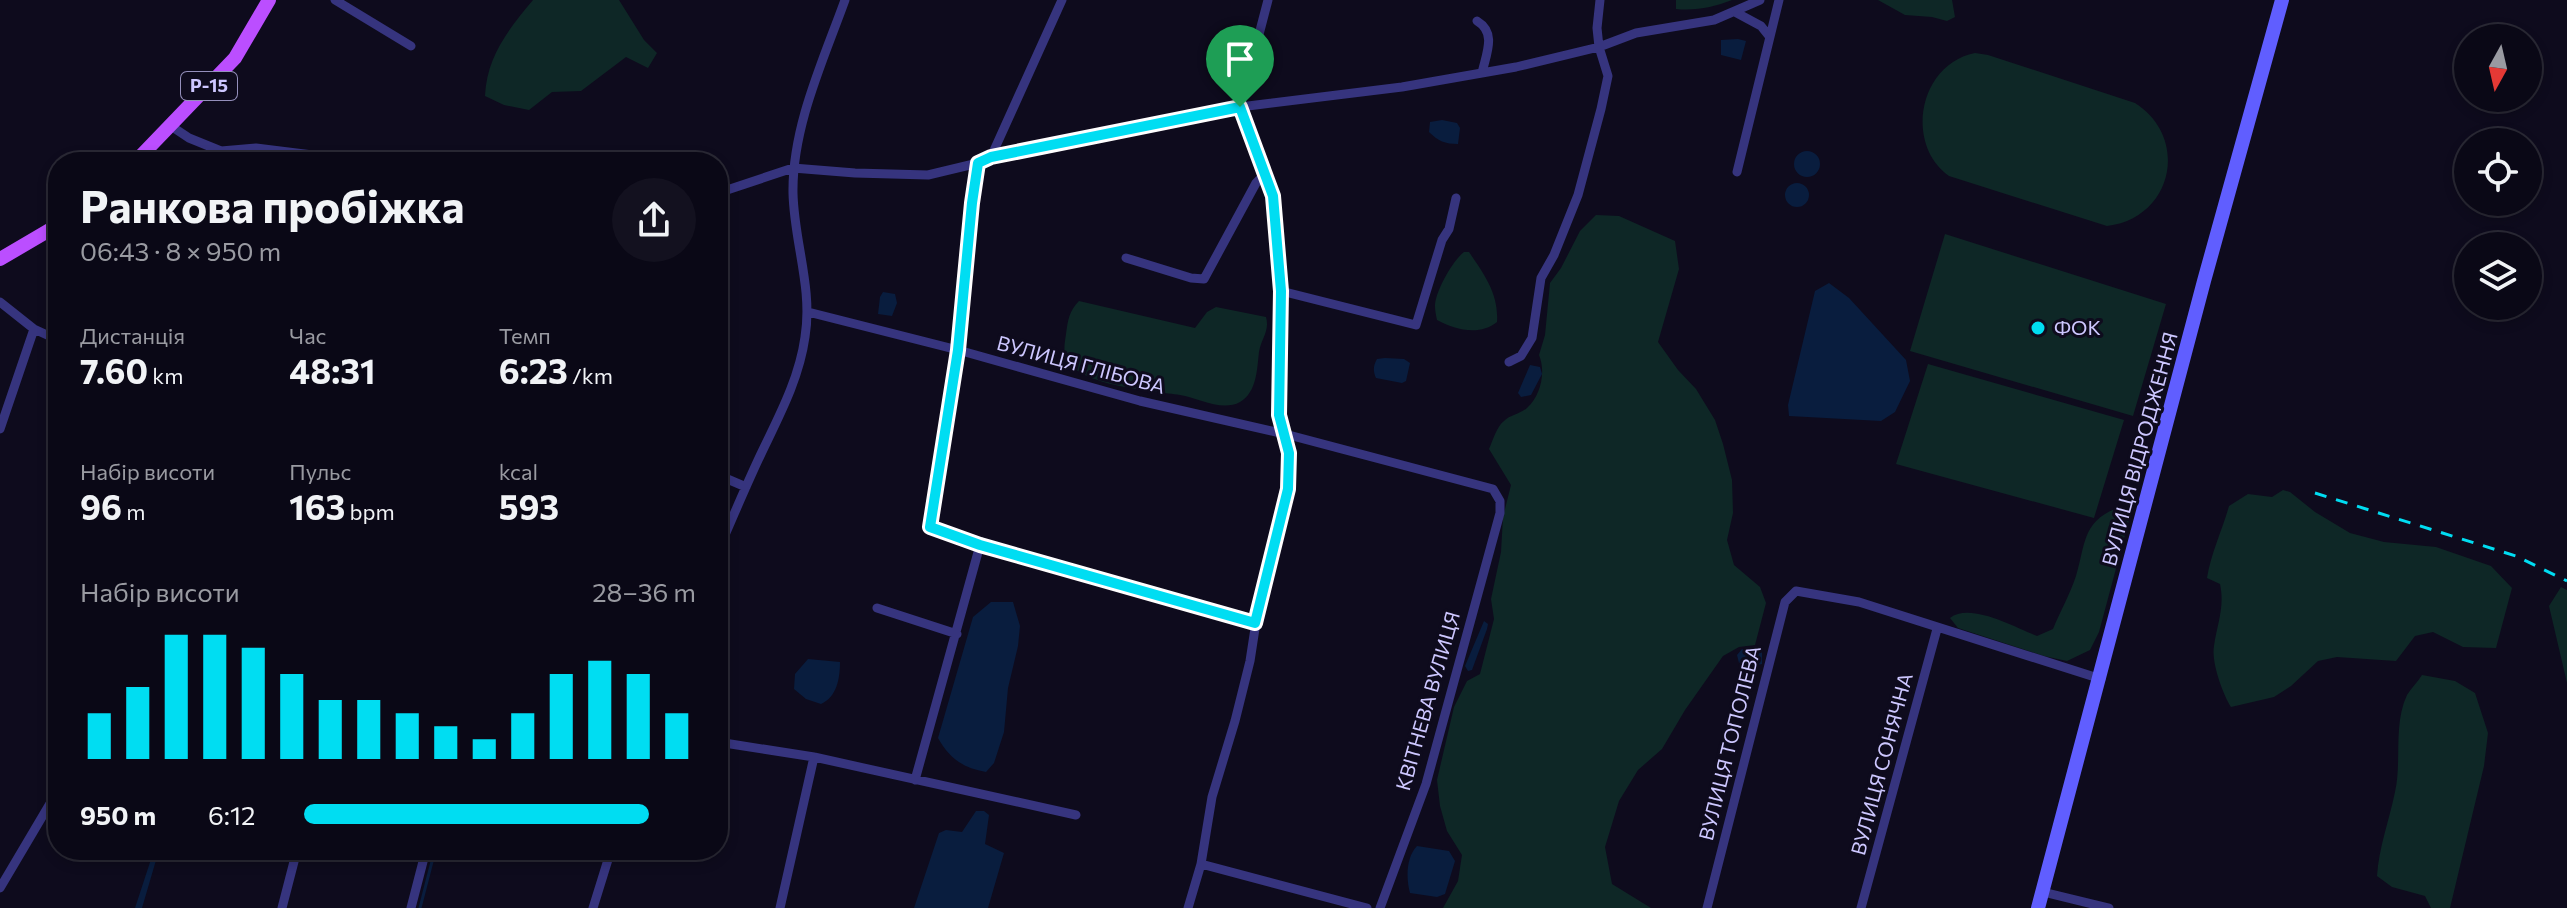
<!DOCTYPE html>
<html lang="uk">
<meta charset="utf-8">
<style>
:root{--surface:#0a0816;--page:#13111f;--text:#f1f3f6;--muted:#999aa1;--line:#2a2935;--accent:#00ddf2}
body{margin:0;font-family:Commissioner,sans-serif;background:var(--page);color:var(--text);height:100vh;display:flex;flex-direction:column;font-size:30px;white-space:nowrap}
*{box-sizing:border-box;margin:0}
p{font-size:26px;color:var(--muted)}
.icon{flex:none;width:44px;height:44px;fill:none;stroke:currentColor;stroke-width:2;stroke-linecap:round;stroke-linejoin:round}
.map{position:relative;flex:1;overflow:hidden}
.side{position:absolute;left:48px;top:152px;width:680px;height:708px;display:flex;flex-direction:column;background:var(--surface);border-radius:32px;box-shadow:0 4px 12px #0003,0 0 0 2px var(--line)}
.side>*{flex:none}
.needle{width:52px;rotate:188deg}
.tools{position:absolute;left:2454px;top:24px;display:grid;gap:16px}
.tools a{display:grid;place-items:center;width:88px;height:88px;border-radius:50%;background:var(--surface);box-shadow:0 4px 12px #0003,0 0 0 2px var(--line);font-size:40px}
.pin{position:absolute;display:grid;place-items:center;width:68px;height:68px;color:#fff;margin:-82px -34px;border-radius:50% 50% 50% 0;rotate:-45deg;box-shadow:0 0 8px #0007}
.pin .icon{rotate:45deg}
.round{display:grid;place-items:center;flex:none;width:84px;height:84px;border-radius:42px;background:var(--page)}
.summary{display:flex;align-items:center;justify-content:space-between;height:136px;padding:0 32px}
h1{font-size:44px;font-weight:700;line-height:60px}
.stats{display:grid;grid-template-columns:repeat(3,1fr);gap:12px;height:136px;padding:8px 32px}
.stats div{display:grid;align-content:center}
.stats b{font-size:34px;font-weight:700}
.stats small{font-size:22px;font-weight:400}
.stats p{font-size:22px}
.chart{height:224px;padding:16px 32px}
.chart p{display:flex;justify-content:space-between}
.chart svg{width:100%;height:144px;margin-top:8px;stroke:var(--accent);stroke-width:6}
ul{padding:0 32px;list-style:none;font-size:26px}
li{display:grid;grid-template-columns:128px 96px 1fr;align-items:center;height:60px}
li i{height:20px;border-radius:10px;background:var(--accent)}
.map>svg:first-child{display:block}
.green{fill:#0e2726}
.water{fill:#091d3e}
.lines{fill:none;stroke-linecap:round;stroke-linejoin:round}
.stream{stroke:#091d3e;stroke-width:3}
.street{stroke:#36347e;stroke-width:9}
.secondary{stroke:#605eff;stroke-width:14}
.primary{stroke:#bb4eff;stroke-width:14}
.rail{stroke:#00ddf2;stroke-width:3;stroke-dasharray:12 10;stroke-linecap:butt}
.route-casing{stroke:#fff;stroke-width:16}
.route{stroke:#00ddf2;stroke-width:10}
.poi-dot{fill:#00ddf2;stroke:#0e0b1d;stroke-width:3}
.labels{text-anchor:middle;stroke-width:6;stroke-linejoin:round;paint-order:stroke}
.shield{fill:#0e0b1d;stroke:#948fbb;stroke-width:2}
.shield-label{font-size:18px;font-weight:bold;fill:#cdc7ff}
.poi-label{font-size:20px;fill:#cdc7ff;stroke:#0e0b1d;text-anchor:start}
.street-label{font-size:20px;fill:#cdc7ff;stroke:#0e0b1d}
</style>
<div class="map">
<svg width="2567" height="908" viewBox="0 0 2567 908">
<rect width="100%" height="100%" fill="#0e0b1d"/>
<path class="green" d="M533,0h86l25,40 13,13 -9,15 -22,-11 -45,34 -29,1 -23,18 -25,-5 -19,-9c2,-40 23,-66 48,-96z
M1676,0h56c-18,7 -36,11 -56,9z
M1878,0h74l3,17 -8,4 -15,-4 -27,-2z
M1975,53l13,2 147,48c55,35 38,115 -28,123l-158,-50c-45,-32 -30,-112 26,-123z
M1596,215l23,1 56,25 4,28 -21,73 20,28 18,19 19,31 8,24 9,36 1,33 -6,27 7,25 26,22 6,16 -11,42 -16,2 -16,9 -38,54 -23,39 -24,21 -19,31 -14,46 7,37 39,24h-208l15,-27 4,-26 -15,-24 -7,-25 -3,-26 17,-73 13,-26 13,-7 14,-55 -3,-20 10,-47 2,-35 8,-32 -22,-36c4,-9 8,-23 15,-28 6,-6 16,-7 23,-13 14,-13 19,-36 12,-53l6,-20 5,-52 11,-15 19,-37z
M1945,234l221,70 -33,112 -223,-65z
M1464,252h5c15,22 30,42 28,70 -17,14 -42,8 -60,-2 -1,-5 -2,-9 -2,-14 0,-14 18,-46 29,-54z
M1079,301l116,27 12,-16 9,-5 50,10c4,14 -5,22 -7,35 -2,17 -2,40 -19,50 -18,10 -42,-4 -60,-7 -25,-4 -103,-9 -114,-37 -3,-7 -1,-17 0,-24 2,-14 3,-23 13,-33z
M1928,364l196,56 -30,98 -198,-54z
M2283,490l7,2 25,20 35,21 34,9 52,5 55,19 21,22 -16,60 -33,-1 -30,-15 -18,4 -19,25 -59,-4 -19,4 -27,25 -17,11 -43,10c-8,-13 -20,-45 -17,-61 3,-22 11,-39 6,-62l-13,-6c4,-25 15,-47 22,-72l19,-12 24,3z
M2115,509l11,5 3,6 -30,112 -9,18 -23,11 -23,-5 -86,-28 -8,-10c20,-16 64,9 87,18l16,-7c7,-17 17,-35 23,-53 9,-29 6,-54 39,-67z
M2561,587l6,3v93l-18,-77z
M2422,675l33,6 20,12 13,40 -4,33 -34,142h-19l-6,-12 -33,-9 -15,-11c2,-29 12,-55 18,-84 7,-31 -2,-67 12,-97 4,-7 11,-13 15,-20z"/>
<path class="water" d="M1738,39l8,2 -5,19 -20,-5v-15z
M1442,120l15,3 3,5 -2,16c-13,0 -20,-3 -29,-12l1,-10z
M1794 164a13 13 0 1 1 26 0a13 13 0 1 1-26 0Z
M1785 195a12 12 0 1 1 24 0a12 12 0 1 1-24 0Z
M1829,283l20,15 57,62 4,21 -15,31 -14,9 -92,-5 -1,-11 27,-114z
M883,292l12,2 2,9 -5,13 -14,-2 2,-17z
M1385,358l19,1 6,4 -4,18 -4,2 -26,-5c-3,-7 -3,-12 1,-19z
M1530,365l10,2 2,7 -11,21 -10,2 -3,-4z
M991,602h22l7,24 -2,20 -10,42 -4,44 -10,31 -8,9c-23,-4 -37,-14 -48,-34l35,-121z
M1484,621l4,3 -1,5 -15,41 -4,1 -3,-5z
M1742,649l20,3v12l-8,2 -15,-3 -2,-8z
M808,659l32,3c0,16 -3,35 -19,42l-15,-5 -12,-10 1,-15z
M976,811h8l5,4 -4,29 19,9 -16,55h-74l25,-75 7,-3 16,2z
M1417,846l32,5 6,10 -10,33 -8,3 -27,-4c-4,-14 -4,-36 7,-47z
M154,850h5l-17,58h-7z"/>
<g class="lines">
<path class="stream" d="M420,908l15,-58"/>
<path class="street" d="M335,0l76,46
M1735,12l26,14 8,10
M1477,21c20,12 9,33 5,52
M171,126l18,12 32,13 35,-3 113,14
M221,151l15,11
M991,157l71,-157
M978,163l-6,40 -14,147 182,51 145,33 208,55 7,12v12l-74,271 -46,124
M1737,172l42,-172
M718,193l75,-25 62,5 73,2 50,-12 13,-6 249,-50 162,-20 114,-20 83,-20 37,-14 78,-13 46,-20
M1126,258l65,20 13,1 52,-96 10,-10
M1281,291l135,34 26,-85 7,-11 7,-31
M0,302l34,27 24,11
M808,312l150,38 -28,177 50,18
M1509,362l12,-6 11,-18 9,-60 13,-23 24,-60 23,-86 7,-33 -9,-29 -2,-19 3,-28
M0,429l34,-100
M718,475l28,12
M718,551c14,-32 27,-63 42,-95 18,-38 39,-76 45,-119 8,-49 -11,-95 -12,-144 -1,-66 30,-132 52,-193
M877,608l80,26
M718,742l96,15 262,58
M915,780l65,-235 275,78
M1201,864l166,44
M0,888l58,-98
M2043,892l66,16
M282,908l15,-58
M411,908l15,-58
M593,908l18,-58
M780,908l34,-151
M1188,908l13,-44 11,-67 23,-76 15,-60 8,-52 30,-120 1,-36 -10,-38 2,-124 -8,-95 -33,-89 28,-107
M1707,908l78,-306 11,-11 63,11 242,77
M1861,908l76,-279"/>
<path class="secondary" d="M2038,908l166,-627 78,-281"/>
<path class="primary" d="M135,162l100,-104 34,-58
M0,259l58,-34"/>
<path class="rail" d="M2315,493l201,63 51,25"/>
</g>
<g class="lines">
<defs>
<path id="route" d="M1240,107l33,89 8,95 -2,124 10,38 -1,36 -33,134 -275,-78 -50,-18 28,-177 14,-147 6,-40 13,-6z"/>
</defs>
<use href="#route" class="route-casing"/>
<use href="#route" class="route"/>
</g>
<circle class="poi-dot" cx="2038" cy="328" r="8"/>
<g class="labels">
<rect class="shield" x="181" y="72" width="56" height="28" rx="6"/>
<g class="shield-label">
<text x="209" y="92">Р-15</text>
</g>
<g class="poi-label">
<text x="2054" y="335">ФОК</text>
</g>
<g class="street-label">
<text transform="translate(1081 365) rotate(15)" y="7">ВУЛИЦЯ ГЛІБОВА</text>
<text transform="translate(2140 449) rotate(-75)" y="7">ВУЛИЦЯ ВІДРОДЖЕННЯ</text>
<text transform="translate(1428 701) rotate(-74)" y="7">КВІТНЕВА ВУЛИЦЯ</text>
<text transform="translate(1730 743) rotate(-76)" y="7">ВУЛИЦЯ ТОПОЛЕВА</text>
<text transform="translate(1882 764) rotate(-75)" y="7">ВУЛИЦЯ СОНЯЧНА</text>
</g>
</g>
</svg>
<div class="tools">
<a><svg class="needle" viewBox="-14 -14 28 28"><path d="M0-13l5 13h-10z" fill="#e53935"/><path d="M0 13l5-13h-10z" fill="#999aa1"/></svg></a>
<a><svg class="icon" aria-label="locate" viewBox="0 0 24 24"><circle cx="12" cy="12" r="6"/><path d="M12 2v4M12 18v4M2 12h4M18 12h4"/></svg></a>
<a><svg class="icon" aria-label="layers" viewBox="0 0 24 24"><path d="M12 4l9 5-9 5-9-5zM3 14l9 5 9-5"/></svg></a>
</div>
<div class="pin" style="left:1240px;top:107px;background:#1e9e55"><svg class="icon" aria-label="arrive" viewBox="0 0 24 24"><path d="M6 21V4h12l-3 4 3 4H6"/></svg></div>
<section class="side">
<div class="summary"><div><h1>Ранкова пробіжка</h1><p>06:43 · 8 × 950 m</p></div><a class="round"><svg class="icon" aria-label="share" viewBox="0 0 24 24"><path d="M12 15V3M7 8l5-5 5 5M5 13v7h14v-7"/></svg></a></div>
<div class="stats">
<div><p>Дистанція</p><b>7.60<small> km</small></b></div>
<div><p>Час</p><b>48:31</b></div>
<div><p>Темп</p><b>6:23<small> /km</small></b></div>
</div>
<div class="stats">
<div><p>Набір висоти</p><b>96<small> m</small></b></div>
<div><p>Пульс</p><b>163<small> bpm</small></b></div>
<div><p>kcal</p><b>593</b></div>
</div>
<div class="chart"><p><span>Набір висоти</span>28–36 m</p>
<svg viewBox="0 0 160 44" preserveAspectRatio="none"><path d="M5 44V30M15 44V22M25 44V6M35 44V6M45 44V10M55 44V18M65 44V26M75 44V26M85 44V30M95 44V34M105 44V38M115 44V30M125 44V18M135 44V14M145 44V18M155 44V30"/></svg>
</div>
<ul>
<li><b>950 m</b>6:12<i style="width:88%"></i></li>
</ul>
</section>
</div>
